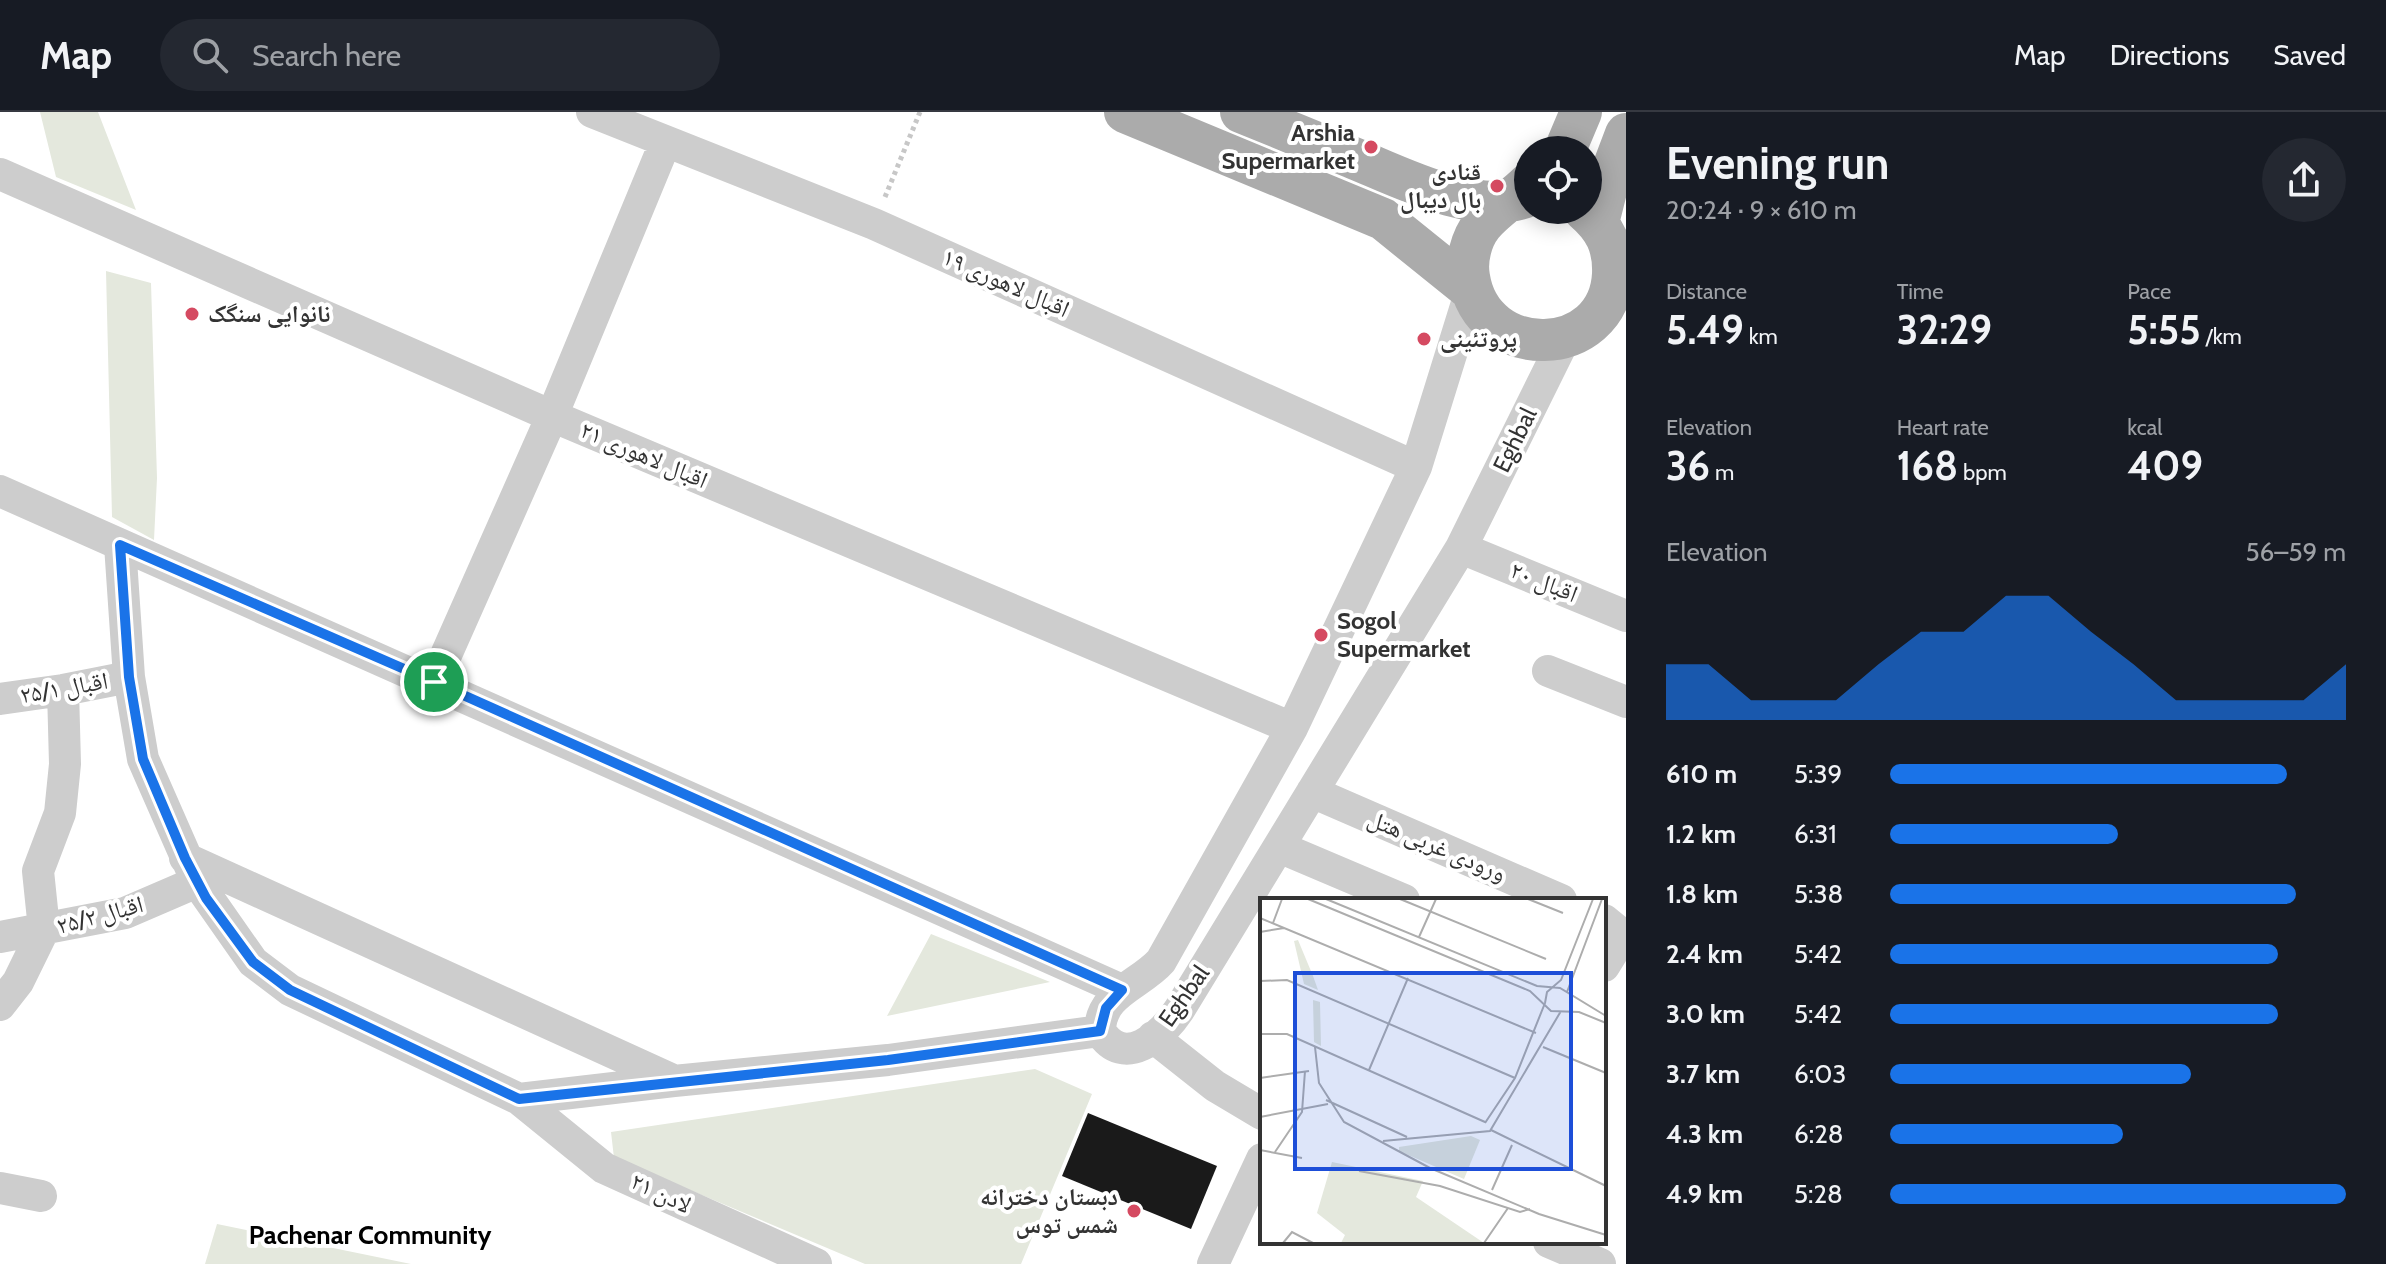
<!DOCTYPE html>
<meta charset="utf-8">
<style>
:root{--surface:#171b24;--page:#242831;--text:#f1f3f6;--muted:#9ea1a6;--line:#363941;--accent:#1a73e8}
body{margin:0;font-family:Cabin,"Noto Naskh Arabic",sans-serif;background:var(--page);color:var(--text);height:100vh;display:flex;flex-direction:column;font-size:30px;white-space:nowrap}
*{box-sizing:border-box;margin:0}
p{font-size:26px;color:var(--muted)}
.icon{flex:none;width:44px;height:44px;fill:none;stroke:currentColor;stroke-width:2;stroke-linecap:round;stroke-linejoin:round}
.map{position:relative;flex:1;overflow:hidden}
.side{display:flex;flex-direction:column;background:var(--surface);width:760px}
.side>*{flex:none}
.controls{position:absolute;left:1514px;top:24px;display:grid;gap:16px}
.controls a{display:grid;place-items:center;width:88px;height:88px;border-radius:50%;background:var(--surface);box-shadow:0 4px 20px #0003;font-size:40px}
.pin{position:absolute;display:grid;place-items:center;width:68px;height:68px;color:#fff;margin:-34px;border:4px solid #fff;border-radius:50%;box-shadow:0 2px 8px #0007}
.round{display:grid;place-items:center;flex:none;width:84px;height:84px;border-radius:42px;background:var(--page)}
.head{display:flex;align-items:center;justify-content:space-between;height:136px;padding:0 40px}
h1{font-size:44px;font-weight:800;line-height:60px}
.metrics{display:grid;grid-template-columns:repeat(3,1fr);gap:12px;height:136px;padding:8px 40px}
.metrics div{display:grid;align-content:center}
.metrics b{font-size:40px;font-weight:800}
.metrics small{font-size:22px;font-weight:400}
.metrics p{font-size:22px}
.chart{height:224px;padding:16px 40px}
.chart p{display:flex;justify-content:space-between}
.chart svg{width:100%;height:144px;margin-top:8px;fill:var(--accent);opacity:.7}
ul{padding:0 40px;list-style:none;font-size:26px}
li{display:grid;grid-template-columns:128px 96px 1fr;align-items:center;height:60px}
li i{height:20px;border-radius:10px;background:var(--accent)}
header{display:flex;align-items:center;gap:48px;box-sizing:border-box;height:112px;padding:0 40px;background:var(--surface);border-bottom:2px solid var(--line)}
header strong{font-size:38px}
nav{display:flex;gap:44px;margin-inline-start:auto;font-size:28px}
.search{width:560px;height:72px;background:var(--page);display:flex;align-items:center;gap:20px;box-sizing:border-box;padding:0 28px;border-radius:44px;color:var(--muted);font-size:30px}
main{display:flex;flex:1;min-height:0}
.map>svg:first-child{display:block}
.green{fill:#e4e8dd}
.building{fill:#1a1a1a}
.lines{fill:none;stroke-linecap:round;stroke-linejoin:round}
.path{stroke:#c7c7c7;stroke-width:5;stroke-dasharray:4 4;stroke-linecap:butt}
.minor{stroke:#cdcdcd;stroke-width:32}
.major{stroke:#ababab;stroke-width:42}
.route-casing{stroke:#fff;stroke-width:16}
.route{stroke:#1a73e8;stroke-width:10}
.poi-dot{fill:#d54a61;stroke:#fff;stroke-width:3}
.labels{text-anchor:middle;stroke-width:8;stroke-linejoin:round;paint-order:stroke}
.poi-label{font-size:24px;font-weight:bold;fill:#333;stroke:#fff;text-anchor:end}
.street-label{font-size:24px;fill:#333;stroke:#fff}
.neighbourhood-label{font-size:26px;font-weight:bold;fill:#000;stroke:#fff}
.inset-road{fill:none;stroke:#adadad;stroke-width:2}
.view{fill:#1d4ed8;fill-opacity:0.15;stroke:#1d4ed8;stroke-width:4}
.inset-edge{fill:none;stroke:#333;stroke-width:4}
</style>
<header>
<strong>Map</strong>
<div class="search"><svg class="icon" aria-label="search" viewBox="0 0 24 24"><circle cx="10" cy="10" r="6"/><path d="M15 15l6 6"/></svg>Search here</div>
<nav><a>Map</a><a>Directions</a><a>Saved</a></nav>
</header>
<main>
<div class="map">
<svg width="1626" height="1152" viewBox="0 0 1626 1152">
<rect width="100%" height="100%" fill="#fff"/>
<path class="green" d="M40,0h58l38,98 -80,-33z
M106,159l45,12 6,195 -3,62 -42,-23z
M931,822l119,48 -163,34z
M1035,957l57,25 -71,170h-156l-251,-106 -3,-26z
M217,1112l194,40h-206z"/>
<path class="building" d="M1088,1001l129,53 -26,63 -129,-53z"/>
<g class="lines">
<path class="path" d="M885,85l35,-85"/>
<path class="minor" d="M592,0l282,112 542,243
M0,62l552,242 740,312
M1471,178l-55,177 -124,261 -131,233c-21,24 -61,32 -61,70 24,39 62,5 79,-21l282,-462 104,-210
M0,379l1122,499
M120,433l9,132 14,82 54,123 56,80 37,28 229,109 85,69 212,96
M1461,436l165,68
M1548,559l78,31
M434,570l118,-266 113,-273
M0,587l63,-9 66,-13
M1312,680l249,108
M1279,735l125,53
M185,746l488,222
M1604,808l11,9 -3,24 -8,13
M0,825l125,-24 72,-31
M0,893l18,-23 26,-53 -6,-58 22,-58 5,-49 -2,-74
M1153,925l62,49 47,28
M519,987l155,-18 214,-21 212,-29
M0,1076l41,8
M1549,1130l51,22
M1213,1152l49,-105"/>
<path class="major" d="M1125,0l258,107 88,71
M1241,0c37,15 73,30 110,45 49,20 119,57 172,41
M1565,38l16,-38
M1528,72c-14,14 -34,26 -46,41 -11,14 -16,35 -13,52 13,86 140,83 144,-3 1,-28 -8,-46 -29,-64
M1598,111l11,-44 17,-45"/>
</g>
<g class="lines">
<defs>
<path id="route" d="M120,433l314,137 688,308 -16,18 -6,23 -212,29 -369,39 -229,-109 -37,-28 -47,-64 -21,-40 -42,-99 -14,-82z"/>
</defs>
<use href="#route" class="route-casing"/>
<use href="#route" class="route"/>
</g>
<g class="poi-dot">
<circle cx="1371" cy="35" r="8"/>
<circle cx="1497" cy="74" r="8"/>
<circle cx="192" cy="202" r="8"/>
<circle cx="1424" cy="227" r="8"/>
<circle cx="1321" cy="523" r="8"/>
<circle cx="1134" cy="1099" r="8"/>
</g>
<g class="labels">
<g class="poi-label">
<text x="1355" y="29">Arshia<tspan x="1355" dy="28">Supermarket</tspan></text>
<text x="1481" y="68">قنادی<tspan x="1481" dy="28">بال دیبال</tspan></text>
<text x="208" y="210" text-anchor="start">نانوایی سنگک</text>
<text x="1440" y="235" text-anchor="start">پروتئینی</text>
<text x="1337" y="517" text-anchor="start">Sogol<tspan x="1337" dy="28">Supermarket</tspan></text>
<text x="1118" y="1093">دبستان دخترانه<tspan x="1118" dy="28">شمس توس</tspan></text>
</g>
<g class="street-label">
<text transform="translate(1006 171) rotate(24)" y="8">اقبال لاهوری ۱۹</text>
<text transform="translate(1515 328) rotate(-64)" y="8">Eghbal</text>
<text transform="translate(644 343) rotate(23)" y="8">اقبال لاهوری ۲۱</text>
<text transform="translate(1544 470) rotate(22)" y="8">اقبال ۲۰</text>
<text transform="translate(64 576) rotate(-10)" y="8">اقبال ۲۵/۱</text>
<text transform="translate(1437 734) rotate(23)" y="8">ورودی غربی هتل</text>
<text transform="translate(100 803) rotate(-15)" y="8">اقبال ۲۵/۲</text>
<text transform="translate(1184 884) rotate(-55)" y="8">Eghbal</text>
<text transform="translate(661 1081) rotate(25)" y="8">لادن ۲۱</text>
</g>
<g class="neighbourhood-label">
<text x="370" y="1132">Pachenar Community</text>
</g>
</g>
<g transform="translate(1260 786)">
<rect width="346" height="346" fill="#fff"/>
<path d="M38,42l15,36 5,14 -14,-6 -10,-43zM53,102l7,2 1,44 -7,-4zM211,238l9,4 -16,39 -65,-28v-4zM72,264l91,19 -7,16 68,46h-143l4,-8 -28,-22z" fill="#e4e8dd"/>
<path class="inset-road" d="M48,1l222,92 21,20 28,1 27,11M66,1l211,87 23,2 46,28M140,1l146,60M268,1l35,14M0,20l276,115M13,25l9,-24M0,34l24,-4M159,39l17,-38M0,83l27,-1 228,98M307,94l35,-93M285,105l2,-11 14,-12 32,-81M0,136h27l198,88M55,149l4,36 25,39 86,46 109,46 67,21M283,149l63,26M109,172l39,-92M0,180l49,-7M66,202l81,37M0,219l68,-13M225,225l30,-45 30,-75M231,232l115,56M123,243l107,-10 71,-120M0,252l42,8M15,254l27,-40 3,-41M99,273l81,15 80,26 10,-3M232,292l20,-45M23,345l9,-11 21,11M224,345l24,-35"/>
<path class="view" d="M35,75h276v196h-276z"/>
<rect width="346" height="346" class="inset-edge"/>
</g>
</svg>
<div class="controls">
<a><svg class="icon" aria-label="locate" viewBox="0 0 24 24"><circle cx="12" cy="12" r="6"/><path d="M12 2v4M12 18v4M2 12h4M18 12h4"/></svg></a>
</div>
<div class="pin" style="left:434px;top:570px;background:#1e9e55"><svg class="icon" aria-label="arrive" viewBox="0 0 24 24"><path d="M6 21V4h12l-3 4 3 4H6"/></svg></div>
</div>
<section class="side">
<div class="head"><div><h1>Evening run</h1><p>20:24 · 9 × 610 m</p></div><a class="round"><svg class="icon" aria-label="share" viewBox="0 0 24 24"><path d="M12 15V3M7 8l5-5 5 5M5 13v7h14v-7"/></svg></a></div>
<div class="metrics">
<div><p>Distance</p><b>5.49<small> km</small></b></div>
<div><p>Time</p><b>32:29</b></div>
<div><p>Pace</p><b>5:55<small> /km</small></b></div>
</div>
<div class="metrics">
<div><p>Elevation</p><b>36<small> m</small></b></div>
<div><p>Heart rate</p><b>168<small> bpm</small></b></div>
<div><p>kcal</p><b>409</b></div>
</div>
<div class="chart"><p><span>Elevation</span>56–59 m</p>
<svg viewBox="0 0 160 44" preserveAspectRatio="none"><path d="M0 44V27L10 27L20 38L30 38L40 38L50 27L60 17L70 17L80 6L90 6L100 17L110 27L120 38L130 38L140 38L150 38L160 27V44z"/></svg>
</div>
<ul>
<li><b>610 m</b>5:39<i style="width:87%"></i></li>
<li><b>1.2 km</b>6:31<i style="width:50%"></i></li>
<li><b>1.8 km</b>5:38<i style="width:89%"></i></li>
<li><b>2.4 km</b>5:42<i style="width:85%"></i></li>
<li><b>3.0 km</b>5:42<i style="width:85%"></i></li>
<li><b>3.7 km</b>6:03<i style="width:66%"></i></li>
<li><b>4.3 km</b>6:28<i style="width:51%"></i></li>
<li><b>4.9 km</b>5:28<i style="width:100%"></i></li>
</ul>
</section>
</main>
